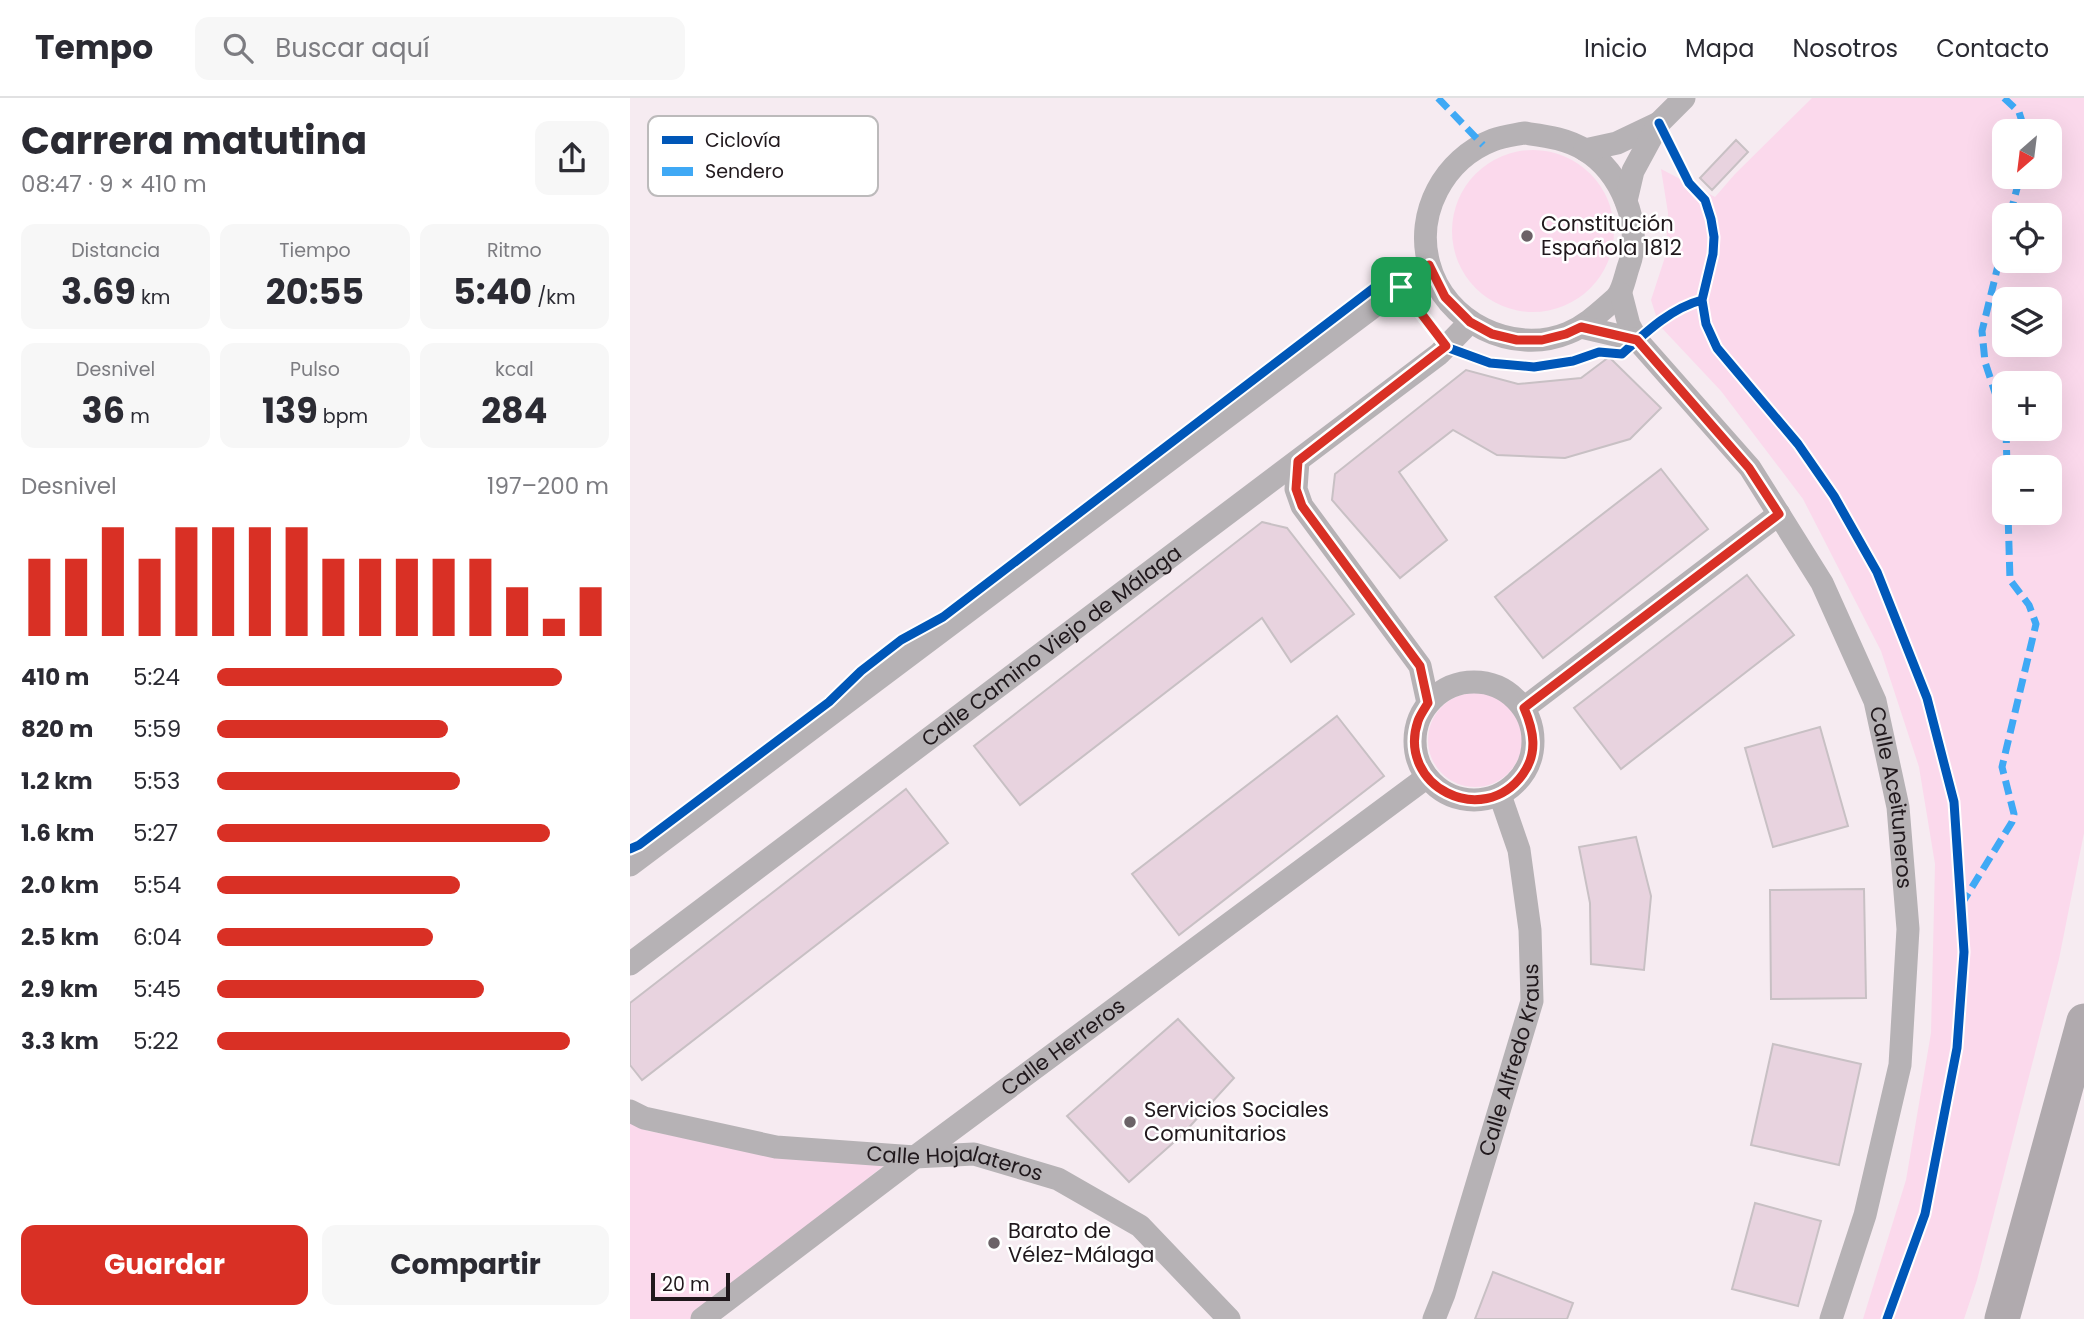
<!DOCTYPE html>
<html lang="es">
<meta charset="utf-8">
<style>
:root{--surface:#fff;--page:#f7f7f7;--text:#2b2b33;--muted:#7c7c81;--line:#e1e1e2;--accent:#d93025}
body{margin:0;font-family:Poppins,sans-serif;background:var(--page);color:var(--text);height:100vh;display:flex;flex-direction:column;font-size:26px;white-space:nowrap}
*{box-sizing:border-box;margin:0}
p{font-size:23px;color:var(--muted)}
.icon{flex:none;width:38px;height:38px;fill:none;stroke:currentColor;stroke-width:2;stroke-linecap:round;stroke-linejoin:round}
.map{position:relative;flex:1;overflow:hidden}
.drawer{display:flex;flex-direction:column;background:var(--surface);width:630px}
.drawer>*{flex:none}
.needle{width:46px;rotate:208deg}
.controls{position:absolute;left:1362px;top:21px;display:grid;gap:14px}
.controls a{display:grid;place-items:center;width:70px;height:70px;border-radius:14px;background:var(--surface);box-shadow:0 7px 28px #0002;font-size:35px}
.scale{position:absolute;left:21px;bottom:18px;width:79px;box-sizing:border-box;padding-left:7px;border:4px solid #20181c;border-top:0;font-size:19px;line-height:24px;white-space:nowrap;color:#20181c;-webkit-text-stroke:5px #fff;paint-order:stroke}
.pin{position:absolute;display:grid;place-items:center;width:60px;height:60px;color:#fff;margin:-30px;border-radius:14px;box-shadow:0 4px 10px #0006}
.round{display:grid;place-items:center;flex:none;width:74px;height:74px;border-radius:14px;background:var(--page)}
.overview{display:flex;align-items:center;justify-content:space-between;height:119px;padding:0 21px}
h1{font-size:38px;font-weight:700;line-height:52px}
.figures{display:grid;grid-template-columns:repeat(3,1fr);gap:10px;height:119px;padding:7px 21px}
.figures div{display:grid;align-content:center;border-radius:14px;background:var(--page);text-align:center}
.figures b{font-size:35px;font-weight:700}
.figures small{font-size:19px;font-weight:400}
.figures p{font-size:19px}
.chart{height:196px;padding:14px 21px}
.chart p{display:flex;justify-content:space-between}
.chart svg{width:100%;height:126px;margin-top:7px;stroke:var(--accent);stroke-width:6}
.primary-button{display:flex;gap:14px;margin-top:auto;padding:14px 21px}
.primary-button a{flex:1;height:80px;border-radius:14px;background:var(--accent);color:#fff;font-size:28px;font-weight:700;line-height:80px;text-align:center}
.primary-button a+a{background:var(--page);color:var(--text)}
ul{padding:0 21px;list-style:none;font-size:23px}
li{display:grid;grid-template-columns:112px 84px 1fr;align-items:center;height:52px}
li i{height:18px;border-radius:9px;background:var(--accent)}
header{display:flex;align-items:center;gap:42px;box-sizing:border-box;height:98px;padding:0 35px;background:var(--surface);border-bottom:2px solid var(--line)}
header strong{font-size:33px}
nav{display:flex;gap:38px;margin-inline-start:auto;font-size:24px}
.search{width:490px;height:63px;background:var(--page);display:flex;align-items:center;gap:18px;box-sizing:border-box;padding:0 24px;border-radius:14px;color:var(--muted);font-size:26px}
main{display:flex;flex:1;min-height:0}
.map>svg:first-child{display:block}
.green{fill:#fbd9ec;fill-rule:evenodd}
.building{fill:#e8d3df;stroke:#c8c0c4;stroke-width:2}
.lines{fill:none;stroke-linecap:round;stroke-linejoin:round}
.minor{stroke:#b6b2b5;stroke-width:23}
.primary{stroke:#b0aaae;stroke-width:35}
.quiet{stroke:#3fa9f5;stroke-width:7;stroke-dasharray:14 7;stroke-linecap:butt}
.cycleway-casing{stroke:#fff;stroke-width:13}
.cycleway{stroke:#0057b8;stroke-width:9}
.route-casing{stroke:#fff;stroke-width:14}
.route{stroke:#d93025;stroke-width:9}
.poi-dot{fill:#6b6267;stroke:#fff;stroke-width:2.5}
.labels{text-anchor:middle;stroke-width:5;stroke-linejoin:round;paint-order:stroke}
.poi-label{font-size:21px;fill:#20181c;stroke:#fff;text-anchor:start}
.street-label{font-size:21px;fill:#20181c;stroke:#fff}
.key{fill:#fff;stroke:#bcbabb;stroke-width:2}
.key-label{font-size:19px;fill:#20181c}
</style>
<header>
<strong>Tempo</strong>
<div class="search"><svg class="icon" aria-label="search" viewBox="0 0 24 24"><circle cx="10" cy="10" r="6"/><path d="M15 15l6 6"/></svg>Buscar aquí</div>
<nav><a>Inicio</a><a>Mapa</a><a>Nosotros</a><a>Contacto</a></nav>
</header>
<main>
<section class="drawer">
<div class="overview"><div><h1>Carrera matutina</h1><p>08:47 · 9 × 410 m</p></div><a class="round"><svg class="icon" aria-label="share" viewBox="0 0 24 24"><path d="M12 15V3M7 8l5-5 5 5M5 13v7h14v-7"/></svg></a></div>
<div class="figures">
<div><p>Distancia</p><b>3.69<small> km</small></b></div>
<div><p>Tiempo</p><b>20:55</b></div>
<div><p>Ritmo</p><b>5:40<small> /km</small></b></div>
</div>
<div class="figures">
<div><p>Desnivel</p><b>36<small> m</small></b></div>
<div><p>Pulso</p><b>139<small> bpm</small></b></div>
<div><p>kcal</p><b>284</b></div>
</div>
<div class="chart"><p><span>Desnivel</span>197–200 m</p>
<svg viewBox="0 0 160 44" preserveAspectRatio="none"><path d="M5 44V17M15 44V17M25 44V6M35 44V17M45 44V6M55 44V6M65 44V6M75 44V6M85 44V17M95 44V17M105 44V17M115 44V17M125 44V17M135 44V27M145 44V38M155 44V27"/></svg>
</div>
<ul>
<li><b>410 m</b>5:24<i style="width:88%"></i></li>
<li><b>820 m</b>5:59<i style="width:59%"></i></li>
<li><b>1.2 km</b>5:53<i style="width:62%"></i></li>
<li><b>1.6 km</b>5:27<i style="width:85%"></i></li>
<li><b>2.0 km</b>5:54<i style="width:62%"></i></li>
<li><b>2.5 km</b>6:04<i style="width:55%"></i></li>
<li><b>2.9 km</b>5:45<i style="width:68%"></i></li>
<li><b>3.3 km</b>5:22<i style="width:90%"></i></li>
</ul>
<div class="primary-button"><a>Guardar</a><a>Compartir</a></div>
</section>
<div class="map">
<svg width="1454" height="1221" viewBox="0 0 1454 1221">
<rect width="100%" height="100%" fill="#f6ebf1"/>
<path class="green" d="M1182,0h272v735l-25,126 -82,321 -13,39h-101l43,-139 25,-147 4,-169 -16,-97 -38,-116 -78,-152 -82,-108 -62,-66 -8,-25 15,-46 2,-41 -7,-44 54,28 20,-23zM1374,33h45v46h-45zM1374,117h45v46h-45zM1419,201v46h-45v-46zM1374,285h45v46h-45zM1374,369h45v46h-45z
M822 133a81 81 0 1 1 162 0a81 81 0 1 1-162 0Z
M798 642a47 47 0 1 1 94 0a47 47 0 1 1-94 0Z
M0,1025l18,8 132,24 107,8 -196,156h-61z"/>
<path class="building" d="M1106,42l12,12 -36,38 -12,-12z
M979,259l52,51 -31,31 -65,19 -68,-3 -44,-25 -54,42 48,68 -47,38 -68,-78 3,-26 131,-104 52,14 63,-6z
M1031,371l47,60 -165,129 -48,-61z
M632,424l25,6 67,86 -63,48 -29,-44 -242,187 -46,-59z
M1117,477l47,60 -173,134 -47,-61z
M707,618l47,60 -205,159 -47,-61z
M1190,629l28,99 -75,21 -28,-99z
M276,691l42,54 -306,237 -12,-15v-62z
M1006,739l15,59 -7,74 -53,-6 -1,-61 -11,-56z
M1234,791l2,109 -95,1 -1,-109z
M548,921l56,59 -52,57 -53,47 -62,-66z
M1143,946l88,20 -22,101 -88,-20z
M1125,1105l66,18 -23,85 -66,-17z
M863,1174l80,31 -6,16h-92z"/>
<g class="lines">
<g class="minor">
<path d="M894,35c21,3 42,5 61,17 36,22 58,75 44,115 -4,11 -6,27 -14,34 -15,13 -28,26 -47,34 -55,23 -124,-11 -139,-69 -14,-51 15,-105 64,-124 10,-4 21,-5 31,-7z"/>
<path d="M955,52l32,-7 42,-20"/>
<path d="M996,103l7,-30 26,-48 25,-25"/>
<path id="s1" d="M991,196l8,31 8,15 113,128 72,115 53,118 23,106 10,122 -8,136 -35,150 -34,104"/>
<path d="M951,229l56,13"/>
<path d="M668,363l-2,28 6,17 118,160 8,37"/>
<circle cx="844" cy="643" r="59"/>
<path d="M894,610l255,-194"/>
<path d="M0,767l799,-600"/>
<path id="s2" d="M0,866l809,-610 31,-32"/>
<path id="s3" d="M0,1013l14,7 132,29 139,10 59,-3 84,25 82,47 89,93"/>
<path id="s4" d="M72,1221l213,-162 512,-380"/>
<path id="s5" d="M804,1221l10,-25 88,-293 -2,-71 -11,-80 -19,-55"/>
</g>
<path class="primary" d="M1372,1221l82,-298"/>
<path class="quiet" d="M808,0l45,47
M1374,0l15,14 6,19
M1380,117l10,-38
M1374,143l-22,90 3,31 19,58
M1376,331l1,38
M1331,807l51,-83 2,-8 -12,-47 34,-143 -7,-19 -19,-25 -2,-67"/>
<defs>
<path id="cycleway" d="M1072,202l4,24 11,24 81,96 36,52 43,76 50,126 27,104 10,150 -7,96 -32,166 -38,105
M0,751l9,-4 190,-143 32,-31 40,-31 42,-23 441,-337h10l7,7 45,60 44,16 44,4 39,-6 26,-9 23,2c23,-21 49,-46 80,-54l11,-46 1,-17 -3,-18 -6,-19 -16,-17 -30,-60"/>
</defs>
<use href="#cycleway" class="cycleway-casing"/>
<use href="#cycleway" class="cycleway"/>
</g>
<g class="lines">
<defs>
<path id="route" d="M799,167l16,32 25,25 22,12 25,6h25l24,-6 15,-7 56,13 112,128 30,46 -255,194c10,23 14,45 -1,66 -40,56 -127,12 -105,-53 2,-6 7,-13 10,-18l-8,-37 -118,-160 -6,-17 2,-28 148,-115 -45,-59z"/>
</defs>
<use href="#route" class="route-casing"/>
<use href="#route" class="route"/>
</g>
<g class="poi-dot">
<circle cx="897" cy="138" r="7"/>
<circle cx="500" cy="1024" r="7"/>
<circle cx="364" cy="1145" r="7"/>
</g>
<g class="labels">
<g class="poi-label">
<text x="911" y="133">Constitución<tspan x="911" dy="24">Española 1812</tspan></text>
<text x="514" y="1019">Servicios Sociales<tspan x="514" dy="24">Comunitarios</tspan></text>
<text x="378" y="1140">Barato de<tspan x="378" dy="24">Vélez-Málaga</tspan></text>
</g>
<g class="street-label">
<text dy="7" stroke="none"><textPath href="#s2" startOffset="528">Calle Camino Viejo de Málaga</textPath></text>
<text dy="7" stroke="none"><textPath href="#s1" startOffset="583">Calle Aceituneros</textPath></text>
<text dy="7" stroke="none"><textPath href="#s4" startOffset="452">Calle Herreros</textPath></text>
<text dy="7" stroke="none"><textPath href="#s5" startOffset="271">Calle Alfredo Kraus</textPath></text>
<text dy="7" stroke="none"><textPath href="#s3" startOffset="331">Calle Hojalateros</textPath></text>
</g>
</g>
<rect x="18" y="18" width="230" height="80" rx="10" class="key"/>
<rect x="32" y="38" width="31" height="8" fill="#0057b8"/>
<rect x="32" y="69" width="31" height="9" fill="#3fa9f5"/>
<g class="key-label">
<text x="75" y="49">Ciclovía</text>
<text x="75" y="80">Sendero</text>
</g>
</svg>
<div class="controls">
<a><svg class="needle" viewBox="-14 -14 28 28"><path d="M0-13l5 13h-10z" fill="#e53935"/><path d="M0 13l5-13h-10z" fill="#7c7c81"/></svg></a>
<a><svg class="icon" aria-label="locate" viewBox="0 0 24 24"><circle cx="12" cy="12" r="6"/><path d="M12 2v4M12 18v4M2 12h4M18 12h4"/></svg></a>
<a><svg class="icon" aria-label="layers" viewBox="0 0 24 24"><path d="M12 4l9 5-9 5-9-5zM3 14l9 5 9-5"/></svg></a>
<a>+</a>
<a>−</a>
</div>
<div class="scale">20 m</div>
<div class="pin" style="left:771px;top:189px;background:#1e9e55"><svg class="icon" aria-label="arrive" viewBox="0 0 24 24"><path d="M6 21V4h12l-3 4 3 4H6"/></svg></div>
</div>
</main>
